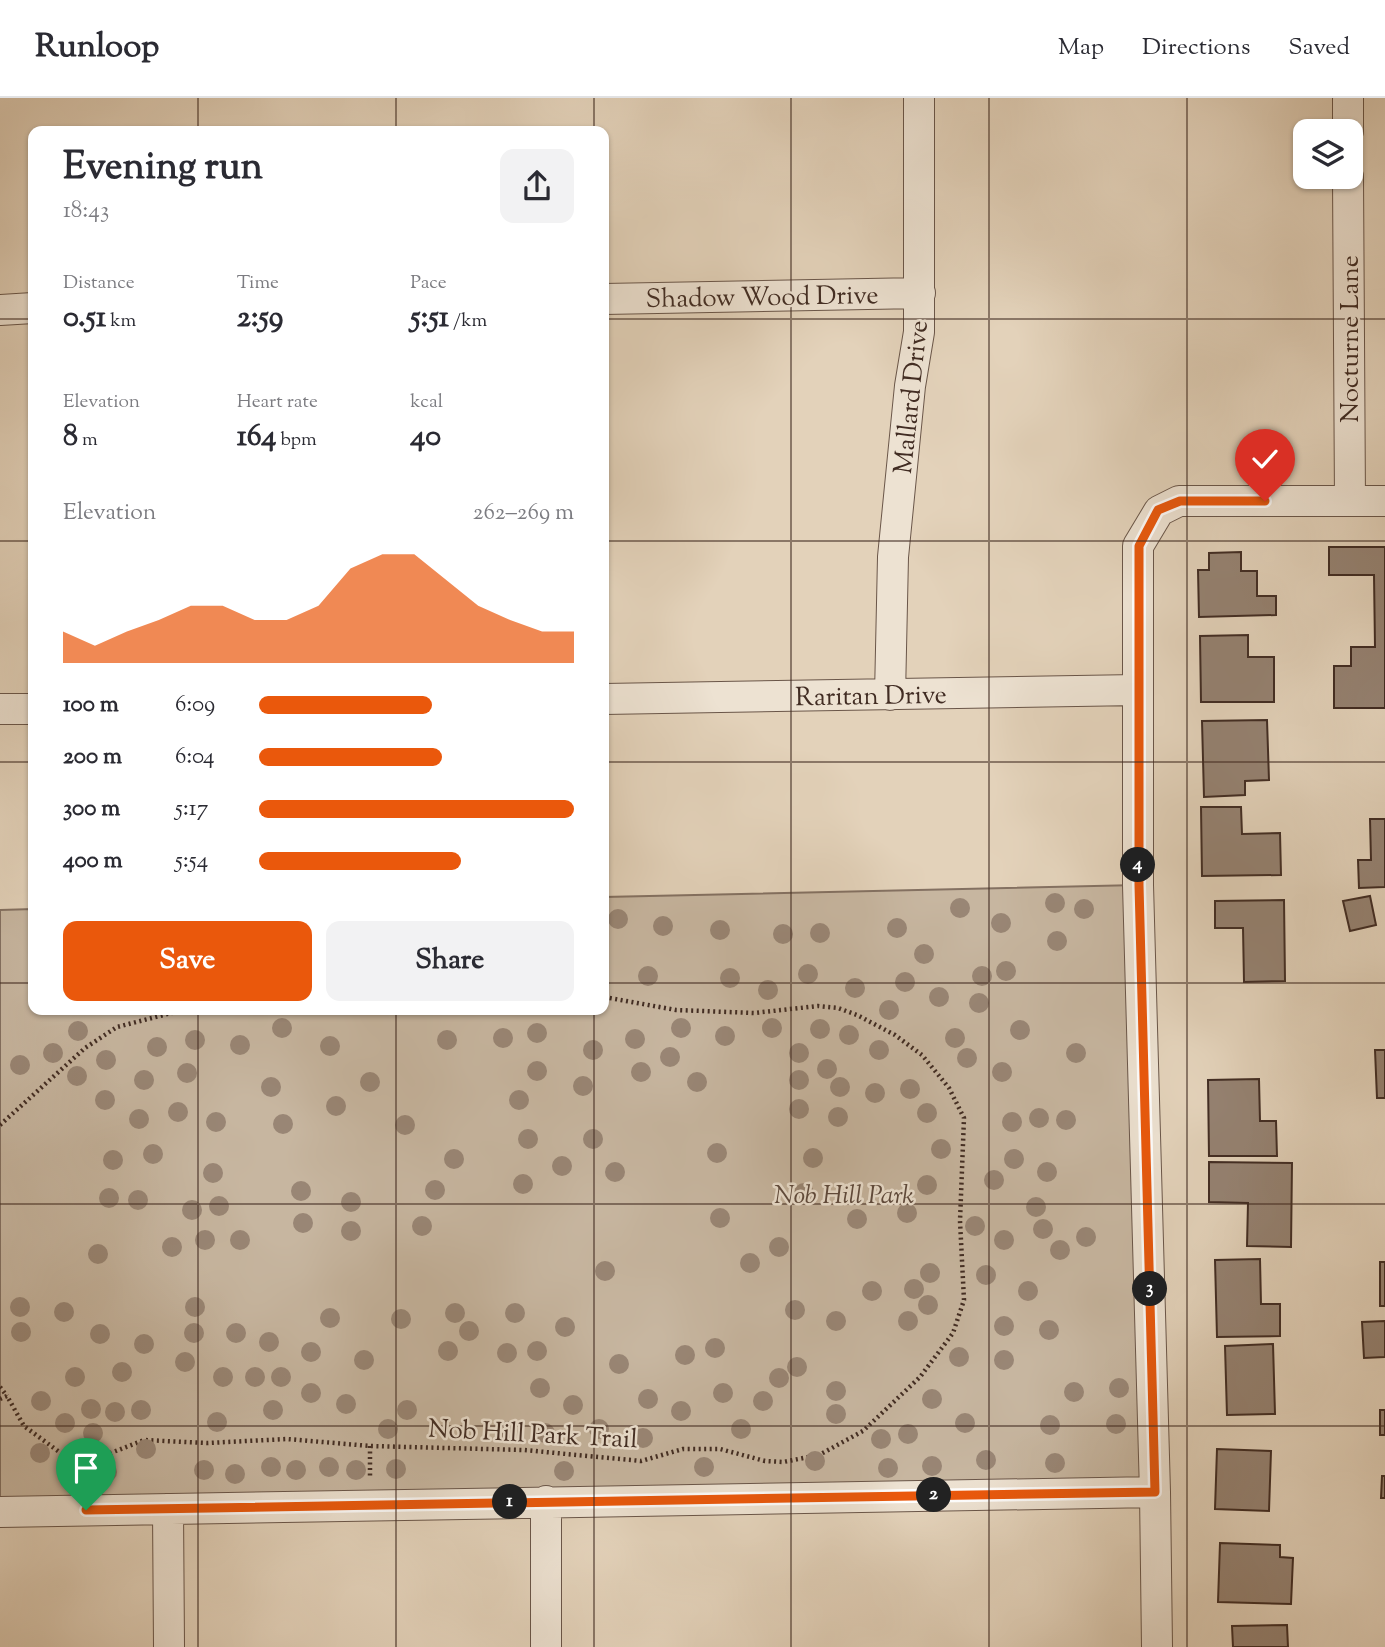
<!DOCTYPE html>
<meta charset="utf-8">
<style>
:root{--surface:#fff;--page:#f2f2f3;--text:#2b2b33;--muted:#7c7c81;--line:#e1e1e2;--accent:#ea580c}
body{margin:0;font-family:"Sorts Mill Goudy",serif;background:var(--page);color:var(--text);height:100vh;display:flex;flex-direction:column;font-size:26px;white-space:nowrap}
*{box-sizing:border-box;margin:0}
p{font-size:23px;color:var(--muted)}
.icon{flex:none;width:38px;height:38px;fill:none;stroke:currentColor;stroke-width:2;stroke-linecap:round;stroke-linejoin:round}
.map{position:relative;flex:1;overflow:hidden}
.drawer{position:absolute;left:28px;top:28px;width:581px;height:889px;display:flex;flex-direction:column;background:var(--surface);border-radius:14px;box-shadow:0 2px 5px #0004}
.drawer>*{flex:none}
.fabs{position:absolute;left:1293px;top:21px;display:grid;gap:14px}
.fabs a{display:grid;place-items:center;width:70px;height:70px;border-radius:14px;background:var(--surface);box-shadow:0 2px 5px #0004;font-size:35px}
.pin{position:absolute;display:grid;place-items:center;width:60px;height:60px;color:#fff;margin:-72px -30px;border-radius:50% 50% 50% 0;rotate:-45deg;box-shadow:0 0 7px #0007}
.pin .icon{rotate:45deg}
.km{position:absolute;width:35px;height:35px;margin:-18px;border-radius:50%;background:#222;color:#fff;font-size:19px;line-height:35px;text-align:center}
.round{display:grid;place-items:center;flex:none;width:74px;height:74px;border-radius:14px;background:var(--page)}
.headline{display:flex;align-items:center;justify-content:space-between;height:119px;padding:0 35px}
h1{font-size:38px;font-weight:800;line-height:52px}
.stats{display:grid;grid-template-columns:repeat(3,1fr);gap:10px;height:119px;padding:7px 35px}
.stats div{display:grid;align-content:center}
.stats b{font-size:30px;font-weight:800}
.stats small{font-size:19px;font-weight:400}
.stats p{font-size:19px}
.chart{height:196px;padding:14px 35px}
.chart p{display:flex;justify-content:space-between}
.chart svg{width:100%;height:126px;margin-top:7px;fill:var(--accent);opacity:.7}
.primary-button{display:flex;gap:14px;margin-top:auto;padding:14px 35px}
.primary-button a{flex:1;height:80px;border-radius:14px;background:var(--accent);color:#fff;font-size:28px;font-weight:800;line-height:80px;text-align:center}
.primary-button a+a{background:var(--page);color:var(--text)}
ul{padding:0 35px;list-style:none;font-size:23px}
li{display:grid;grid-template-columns:112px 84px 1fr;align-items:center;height:52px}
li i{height:18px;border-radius:9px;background:var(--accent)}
header{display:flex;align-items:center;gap:42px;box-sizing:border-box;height:98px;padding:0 35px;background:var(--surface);border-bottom:2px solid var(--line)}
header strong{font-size:33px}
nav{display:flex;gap:38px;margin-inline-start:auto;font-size:24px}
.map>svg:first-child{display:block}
.green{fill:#c7b6a0;stroke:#847162;stroke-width:2}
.building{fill:#958272;stroke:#412c23;stroke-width:2}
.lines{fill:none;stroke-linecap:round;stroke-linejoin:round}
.minor-casing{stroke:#6a5649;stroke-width:32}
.path{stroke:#412c23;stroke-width:4.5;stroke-dasharray:2 3.5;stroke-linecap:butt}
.minor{stroke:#ede2d2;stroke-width:30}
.tree{fill:#998675}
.route-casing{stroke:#fff;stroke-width:14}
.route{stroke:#ea580c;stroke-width:9}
.grid{fill:none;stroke:#412c23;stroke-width:2;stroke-opacity:0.55}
.labels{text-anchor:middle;stroke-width:5;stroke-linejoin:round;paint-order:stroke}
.street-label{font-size:26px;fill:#412c23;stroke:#ede2d2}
.park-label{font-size:26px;font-style:italic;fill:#5c483c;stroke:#ede2d2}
</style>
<header>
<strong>Runloop</strong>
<nav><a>Map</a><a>Directions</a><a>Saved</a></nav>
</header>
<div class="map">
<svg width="1385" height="1549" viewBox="0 0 1385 1549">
<rect width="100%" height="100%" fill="#e3d2ba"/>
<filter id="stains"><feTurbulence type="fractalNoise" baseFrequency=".00286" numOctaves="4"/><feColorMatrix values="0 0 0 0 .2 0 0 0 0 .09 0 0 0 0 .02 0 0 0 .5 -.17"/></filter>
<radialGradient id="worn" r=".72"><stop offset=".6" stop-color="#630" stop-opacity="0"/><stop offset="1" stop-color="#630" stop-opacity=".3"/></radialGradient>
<path class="green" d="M1138,787l17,607 -1155,21v-603l33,-1v101h571v-113z"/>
<path class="building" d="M1329,449h56v161h-51v-42h17v-19h24l-1,-72h-45z
M1241,454v19h16v25h19v19l-77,2 -1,-47h11v-17z
M1248,537v22h26v45h-73l-1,-66z
M1267,622l2,60 -24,1v14l-41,2 -2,-76z
M1201,709h40l1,27 38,-1 1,42 -79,1z
M1370,721h15v68l-26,1 -1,-28h13z
M1370,798l6,29 -26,6 -7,-30z
M1284,802l1,81 -41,1 -1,-54h-28v-27z
M1375,952h10v48h-8z
M1259,981l1,42h16l1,35h-68l-1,-76z
M1209,1064l83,1 -1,84 -44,-1 1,-43 -39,-1z
M1260,1161l1,45h19v32l-63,1 -2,-77z
M1380,1164h5v44h-5z
M1385,1223v36l-21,1 -2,-36z
M1273,1246l2,70 -48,1 -2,-69z
M1380,1312h5v25h-5z
M1217,1351l54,2 -2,60 -54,-2z
M1382,1378h3v22h-4z
M1220,1445l60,2v12l13,1 -2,46 -73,-2z
M1287,1527l1,22h-55l-1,-21z"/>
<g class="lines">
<defs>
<path id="minor" d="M1348,0v33
M1348,79l2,324
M604,201l316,-6
M0,212l33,-2
M890,597l3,-138 17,-171 9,-54v-234
M604,601l533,-9
M0,611h33
M168,1411l1,138
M0,1414l1155,-20
M546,1549v-146
M1157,1549l-2,-155 -17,-607v-339l21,-35 20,-10h206"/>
</defs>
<use href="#minor" class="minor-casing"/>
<path class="path" d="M0,1027l85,-77 32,-21 66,-17
M0,1289l7,9
M0,1301l7,-3 17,30 38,28 22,2 24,-2 36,-14 63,3 80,-4 83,7 154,4 117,11 42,-12h37l45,12 18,1 36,-7 44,-24 57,-54 33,-44 11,-33 -4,-79 4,-103 -15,-30 -27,-33 -27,-20 -38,-20 -19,-7 -20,-2 -64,7 -78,-3 -72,-13
M370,1348v31
M84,1358l1,26"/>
<use href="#minor" class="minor"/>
</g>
<g class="tree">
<circle cx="1055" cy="805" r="10"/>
<circle cx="960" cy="810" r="10"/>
<circle cx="1084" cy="811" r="10"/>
<circle cx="618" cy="821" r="10"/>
<circle cx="1001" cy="825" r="10"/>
<circle cx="663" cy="828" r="10"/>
<circle cx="897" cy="830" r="10"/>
<circle cx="720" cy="832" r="10"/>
<circle cx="820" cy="835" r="10"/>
<circle cx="783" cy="836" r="10"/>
<circle cx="1057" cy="843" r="10"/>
<circle cx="924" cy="856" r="10"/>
<circle cx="1006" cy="873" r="10"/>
<circle cx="808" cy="876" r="10"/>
<circle cx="648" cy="878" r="10"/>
<circle cx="982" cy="878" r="10"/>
<circle cx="730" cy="880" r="10"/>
<circle cx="905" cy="884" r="10"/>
<circle cx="855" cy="890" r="10"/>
<circle cx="768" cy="892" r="10"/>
<circle cx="939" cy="899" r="10"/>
<circle cx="979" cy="905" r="10"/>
<circle cx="889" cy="912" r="10"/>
<circle cx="282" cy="930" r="10"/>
<circle cx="681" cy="930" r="10"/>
<circle cx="772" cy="930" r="10"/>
<circle cx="820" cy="931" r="10"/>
<circle cx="1020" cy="932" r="10"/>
<circle cx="78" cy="933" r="10"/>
<circle cx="537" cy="935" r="10"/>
<circle cx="849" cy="937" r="10"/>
<circle cx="725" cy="938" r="10"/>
<circle cx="503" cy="940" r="10"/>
<circle cx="955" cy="940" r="10"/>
<circle cx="635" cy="941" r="10"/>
<circle cx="195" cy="942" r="10"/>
<circle cx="447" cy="942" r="10"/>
<circle cx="240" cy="947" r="10"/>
<circle cx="330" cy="948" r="10"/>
<circle cx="157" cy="949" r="10"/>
<circle cx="593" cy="952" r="10"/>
<circle cx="879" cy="952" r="10"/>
<circle cx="53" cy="955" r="10"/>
<circle cx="799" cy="955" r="10"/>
<circle cx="1076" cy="955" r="10"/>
<circle cx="670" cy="959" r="10"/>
<circle cx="967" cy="960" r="10"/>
<circle cx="106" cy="962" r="10"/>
<circle cx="20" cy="967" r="10"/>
<circle cx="827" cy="971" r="10"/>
<circle cx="537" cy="973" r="10"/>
<circle cx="641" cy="974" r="10"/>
<circle cx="1002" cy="974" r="10"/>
<circle cx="187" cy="975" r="10"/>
<circle cx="77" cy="978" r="10"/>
<circle cx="144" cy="982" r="10"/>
<circle cx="799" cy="982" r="10"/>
<circle cx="370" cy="984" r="10"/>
<circle cx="697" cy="984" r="10"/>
<circle cx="583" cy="988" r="10"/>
<circle cx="271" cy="989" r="10"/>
<circle cx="840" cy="989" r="10"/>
<circle cx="910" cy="991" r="10"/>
<circle cx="875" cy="995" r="10"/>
<circle cx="105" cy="1002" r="10"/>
<circle cx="519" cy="1002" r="10"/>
<circle cx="336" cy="1008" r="10"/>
<circle cx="799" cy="1011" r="10"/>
<circle cx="178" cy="1014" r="10"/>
<circle cx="927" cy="1015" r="10"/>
<circle cx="838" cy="1019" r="10"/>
<circle cx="1039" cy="1020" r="10"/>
<circle cx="139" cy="1021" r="10"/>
<circle cx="1066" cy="1022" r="10"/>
<circle cx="216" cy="1024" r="10"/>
<circle cx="1012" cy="1024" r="10"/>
<circle cx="283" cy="1026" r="10"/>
<circle cx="405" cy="1027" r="10"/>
<circle cx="528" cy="1041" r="10"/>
<circle cx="593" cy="1041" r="10"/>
<circle cx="941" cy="1051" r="10"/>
<circle cx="717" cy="1055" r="10"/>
<circle cx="153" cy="1056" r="10"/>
<circle cx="813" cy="1060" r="10"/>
<circle cx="454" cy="1061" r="10"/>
<circle cx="1014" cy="1061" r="10"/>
<circle cx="113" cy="1062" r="10"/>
<circle cx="562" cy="1068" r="10"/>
<circle cx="615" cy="1074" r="10"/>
<circle cx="1047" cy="1074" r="10"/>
<circle cx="213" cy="1075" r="10"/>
<circle cx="994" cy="1082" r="10"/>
<circle cx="523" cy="1086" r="10"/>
<circle cx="927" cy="1087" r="10"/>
<circle cx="435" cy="1092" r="10"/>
<circle cx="301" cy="1093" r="10"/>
<circle cx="804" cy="1095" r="10"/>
<circle cx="109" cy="1100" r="10"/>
<circle cx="138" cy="1102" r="10"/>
<circle cx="351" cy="1104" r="10"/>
<circle cx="219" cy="1108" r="10"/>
<circle cx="1036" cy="1109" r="10"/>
<circle cx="192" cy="1112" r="10"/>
<circle cx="907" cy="1115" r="10"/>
<circle cx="720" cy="1120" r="10"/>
<circle cx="857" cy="1121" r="10"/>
<circle cx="303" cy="1125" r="10"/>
<circle cx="422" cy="1128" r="10"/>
<circle cx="975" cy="1128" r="10"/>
<circle cx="1043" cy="1131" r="10"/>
<circle cx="351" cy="1133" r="10"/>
<circle cx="1086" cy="1139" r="10"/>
<circle cx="205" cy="1142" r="10"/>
<circle cx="240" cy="1142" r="10"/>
<circle cx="1004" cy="1142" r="10"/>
<circle cx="172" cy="1149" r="10"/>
<circle cx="779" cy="1149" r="10"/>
<circle cx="1060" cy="1152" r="10"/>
<circle cx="98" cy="1156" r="10"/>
<circle cx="750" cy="1165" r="10"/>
<circle cx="605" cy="1173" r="10"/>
<circle cx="930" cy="1175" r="10"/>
<circle cx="986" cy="1177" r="10"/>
<circle cx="914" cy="1191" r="10"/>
<circle cx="872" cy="1193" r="10"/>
<circle cx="1028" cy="1193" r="10"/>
<circle cx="928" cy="1207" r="10"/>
<circle cx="20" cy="1209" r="10"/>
<circle cx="195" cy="1209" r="10"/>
<circle cx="795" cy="1212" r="10"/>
<circle cx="64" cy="1214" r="10"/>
<circle cx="455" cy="1215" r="10"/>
<circle cx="515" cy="1215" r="10"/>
<circle cx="330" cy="1220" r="10"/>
<circle cx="401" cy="1221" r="10"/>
<circle cx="836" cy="1223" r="10"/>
<circle cx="908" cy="1223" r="10"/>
<circle cx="1004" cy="1228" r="10"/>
<circle cx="565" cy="1229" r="10"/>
<circle cx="1049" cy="1232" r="10"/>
<circle cx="469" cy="1233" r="10"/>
<circle cx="21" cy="1234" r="10"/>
<circle cx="194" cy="1235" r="10"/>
<circle cx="236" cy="1235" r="10"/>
<circle cx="100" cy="1236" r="10"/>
<circle cx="269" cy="1244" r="10"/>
<circle cx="144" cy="1246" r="10"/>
<circle cx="715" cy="1250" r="10"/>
<circle cx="448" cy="1253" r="10"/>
<circle cx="537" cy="1253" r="10"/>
<circle cx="311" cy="1254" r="10"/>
<circle cx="507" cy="1255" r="10"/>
<circle cx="685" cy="1257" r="10"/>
<circle cx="959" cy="1259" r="10"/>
<circle cx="364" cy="1262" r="10"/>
<circle cx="1004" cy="1262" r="10"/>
<circle cx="185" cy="1264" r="10"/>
<circle cx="619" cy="1266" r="10"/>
<circle cx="797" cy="1269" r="10"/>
<circle cx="122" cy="1274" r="10"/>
<circle cx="75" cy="1279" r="10"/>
<circle cx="223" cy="1279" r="10"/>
<circle cx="255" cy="1279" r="10"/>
<circle cx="281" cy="1279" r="10"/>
<circle cx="779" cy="1280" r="10"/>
<circle cx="540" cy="1290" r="10"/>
<circle cx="1119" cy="1290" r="10"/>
<circle cx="836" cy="1293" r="10"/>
<circle cx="1074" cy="1294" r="10"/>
<circle cx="311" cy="1295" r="10"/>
<circle cx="723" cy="1295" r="10"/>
<circle cx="648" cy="1301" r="10"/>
<circle cx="932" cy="1301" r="10"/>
<circle cx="41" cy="1303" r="10"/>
<circle cx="763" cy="1303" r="10"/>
<circle cx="346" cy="1306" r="10"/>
<circle cx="573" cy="1307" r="10"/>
<circle cx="91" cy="1311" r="10"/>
<circle cx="141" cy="1312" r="10"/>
<circle cx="273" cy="1312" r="10"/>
<circle cx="407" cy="1312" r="10"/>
<circle cx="681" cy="1313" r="10"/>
<circle cx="115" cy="1314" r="10"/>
<circle cx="836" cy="1316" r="10"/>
<circle cx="217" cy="1324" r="10"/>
<circle cx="65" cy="1325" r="10"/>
<circle cx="965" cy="1325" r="10"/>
<circle cx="1116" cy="1326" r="10"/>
<circle cx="1050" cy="1327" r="10"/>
<circle cx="388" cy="1331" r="10"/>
<circle cx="599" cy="1331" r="10"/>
<circle cx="741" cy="1331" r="10"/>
<circle cx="508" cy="1333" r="10"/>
<circle cx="93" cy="1335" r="10"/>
<circle cx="545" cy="1335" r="10"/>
<circle cx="908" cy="1336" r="10"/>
<circle cx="643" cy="1340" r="10"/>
<circle cx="881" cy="1341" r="10"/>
<circle cx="146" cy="1351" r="10"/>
<circle cx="40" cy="1355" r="10"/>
<circle cx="986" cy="1362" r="10"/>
<circle cx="815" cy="1363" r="10"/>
<circle cx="1055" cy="1365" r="10"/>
<circle cx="932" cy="1368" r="10"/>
<circle cx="271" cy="1369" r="10"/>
<circle cx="329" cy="1369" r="10"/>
<circle cx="704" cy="1369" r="10"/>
<circle cx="888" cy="1370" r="10"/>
<circle cx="396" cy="1371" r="10"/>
<circle cx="204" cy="1372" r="10"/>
<circle cx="296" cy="1372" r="10"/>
<circle cx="356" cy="1372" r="10"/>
<circle cx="564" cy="1373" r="10"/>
<circle cx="107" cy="1374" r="10"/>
<circle cx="235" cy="1376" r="10"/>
</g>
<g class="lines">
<defs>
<path id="route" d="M86,1412l1069,-18 -16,-607v-339l19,-36 22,-9h85"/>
</defs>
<use href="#route" class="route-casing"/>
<use href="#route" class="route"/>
</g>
<path class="grid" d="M198,0v33M396,0v33M594,0v33M791,0v1549M989,0v1549M1187,0v1549M0,221h33M604,221h781M0,443h33M604,443h781M0,664h33M604,664h781M0,885h33M604,885h781M198,912v637M396,912v637M594,912v637M0,1106h1385M0,1328h1385"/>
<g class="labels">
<g class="street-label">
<text transform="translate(762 198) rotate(-1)" y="9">Shadow Wood Drive</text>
<text transform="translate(1349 241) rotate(-90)" y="9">Nocturne Lane</text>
<text transform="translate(910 299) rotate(-84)" y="9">Mallard Drive</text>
<text transform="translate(871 597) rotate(-1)" y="9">Raritan Drive</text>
<text transform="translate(533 1335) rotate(3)" y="9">Nob Hill Park Trail</text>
</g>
<g class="park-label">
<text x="844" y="1105">Nob Hill Park</text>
</g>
</g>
<rect width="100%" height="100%" filter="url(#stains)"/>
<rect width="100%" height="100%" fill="url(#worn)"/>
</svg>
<div class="fabs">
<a><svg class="icon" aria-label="layers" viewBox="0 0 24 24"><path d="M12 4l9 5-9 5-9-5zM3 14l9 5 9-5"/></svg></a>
</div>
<div class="pin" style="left:86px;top:1412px;background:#1e9e55"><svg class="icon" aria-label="arrive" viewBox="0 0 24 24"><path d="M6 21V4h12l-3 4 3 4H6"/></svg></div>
<div class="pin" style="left:1265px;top:403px;background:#d93025"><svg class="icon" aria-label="check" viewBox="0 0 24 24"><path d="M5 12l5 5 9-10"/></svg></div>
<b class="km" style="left:510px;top:1404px">1</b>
<b class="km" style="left:934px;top:1397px">2</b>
<b class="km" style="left:1150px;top:1191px">3</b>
<b class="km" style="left:1138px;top:767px">4</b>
<section class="drawer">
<div class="headline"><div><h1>Evening run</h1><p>18:43</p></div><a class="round"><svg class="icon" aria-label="share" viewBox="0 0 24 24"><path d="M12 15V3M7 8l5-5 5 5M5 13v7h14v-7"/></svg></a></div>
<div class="stats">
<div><p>Distance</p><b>0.51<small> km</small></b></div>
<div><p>Time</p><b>2:59</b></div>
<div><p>Pace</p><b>5:51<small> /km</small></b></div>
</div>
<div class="stats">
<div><p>Elevation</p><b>8<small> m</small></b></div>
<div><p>Heart rate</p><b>164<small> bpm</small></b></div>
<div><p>kcal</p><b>40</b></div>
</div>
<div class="chart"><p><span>Elevation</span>262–269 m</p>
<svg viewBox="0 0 160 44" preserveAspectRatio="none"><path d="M0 44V33L10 38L20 33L30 29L40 24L50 24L60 29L70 29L80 24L90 11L100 6L110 6L120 15L130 24L140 29L150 33L160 33V44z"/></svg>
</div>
<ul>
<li><b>100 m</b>6:09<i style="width:55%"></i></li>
<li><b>200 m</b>6:04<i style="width:58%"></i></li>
<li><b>300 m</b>5:17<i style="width:100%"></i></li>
<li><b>400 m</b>5:54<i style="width:64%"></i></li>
</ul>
<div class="primary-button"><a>Save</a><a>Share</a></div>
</section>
</div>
